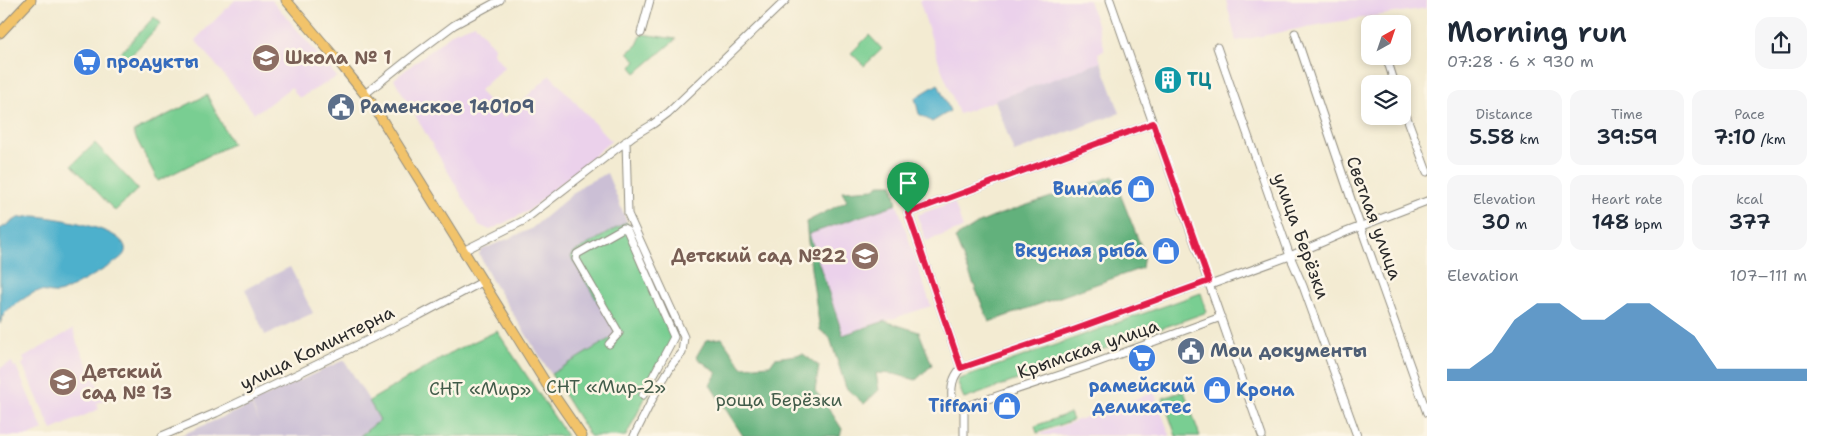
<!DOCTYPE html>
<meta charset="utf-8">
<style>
:root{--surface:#fff;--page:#f6f6f7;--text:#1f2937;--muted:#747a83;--accent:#1f6fb2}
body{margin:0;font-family:"Shantell Sans",sans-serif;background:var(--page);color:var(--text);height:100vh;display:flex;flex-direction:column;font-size:19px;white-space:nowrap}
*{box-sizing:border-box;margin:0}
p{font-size:16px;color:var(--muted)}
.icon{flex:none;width:28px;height:28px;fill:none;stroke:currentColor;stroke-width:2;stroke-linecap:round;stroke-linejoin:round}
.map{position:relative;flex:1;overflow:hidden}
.drawer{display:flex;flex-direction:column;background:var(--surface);width:400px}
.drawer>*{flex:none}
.needle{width:32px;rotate:40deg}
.fabs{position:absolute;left:1361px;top:15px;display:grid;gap:10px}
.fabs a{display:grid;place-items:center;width:50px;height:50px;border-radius:10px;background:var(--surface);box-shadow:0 2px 8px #0003;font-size:25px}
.pin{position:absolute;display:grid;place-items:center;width:42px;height:42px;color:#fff;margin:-51px -21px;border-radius:50% 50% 50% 0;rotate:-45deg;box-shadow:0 0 5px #0007}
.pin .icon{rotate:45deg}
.round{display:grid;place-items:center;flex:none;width:52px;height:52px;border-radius:15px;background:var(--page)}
.headline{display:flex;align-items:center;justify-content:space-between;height:85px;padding:0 20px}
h1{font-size:28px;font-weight:600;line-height:38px}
.figures{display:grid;grid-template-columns:repeat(3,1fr);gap:8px;height:85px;padding:5px 20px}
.figures div{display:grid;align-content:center;border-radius:12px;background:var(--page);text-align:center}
.figures b{font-size:21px;font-weight:600}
.figures small{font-size:14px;font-weight:400}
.figures p{font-size:14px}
.chart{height:140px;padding:10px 20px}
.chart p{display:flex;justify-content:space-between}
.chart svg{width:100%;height:90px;margin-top:5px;fill:var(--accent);opacity:.7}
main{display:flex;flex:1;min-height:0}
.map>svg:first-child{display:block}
.built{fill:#ebd1eb}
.industrial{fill:#cbbfd5}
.green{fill:#79ce92;stroke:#527c5e}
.forest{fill:#62b17c;stroke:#466e54}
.water{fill:#4db0cc;stroke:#3c6e7c}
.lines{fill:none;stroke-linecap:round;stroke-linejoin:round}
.minor-casing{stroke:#8f8b7e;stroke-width:9}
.major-casing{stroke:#8f8b7e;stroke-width:11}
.minor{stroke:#fff;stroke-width:7}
.major{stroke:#f2c36a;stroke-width:9}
.route-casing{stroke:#fff;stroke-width:10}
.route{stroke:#e11d48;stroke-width:6}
.labels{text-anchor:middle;stroke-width:5;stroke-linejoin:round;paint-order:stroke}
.education-label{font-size:18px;font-weight:bold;fill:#785e54;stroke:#fcf5e5;text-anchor:start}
.shop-label{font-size:18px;font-weight:bold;fill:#366cbe;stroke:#fcf5e5;text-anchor:end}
.culture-label{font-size:18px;font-weight:bold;fill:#0d838f;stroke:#fcf5e5;text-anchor:start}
.service-label{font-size:18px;font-weight:bold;fill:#4e5e75;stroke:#fcf5e5;text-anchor:start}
.street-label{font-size:18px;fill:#2b2b2b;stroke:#fcf5e5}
.park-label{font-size:18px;fill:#425c4a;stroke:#fcf5e5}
</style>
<main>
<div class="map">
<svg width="1427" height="436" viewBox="0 0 1427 436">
<rect width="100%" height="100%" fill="#fcf5e5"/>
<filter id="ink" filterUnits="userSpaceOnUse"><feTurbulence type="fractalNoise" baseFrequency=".02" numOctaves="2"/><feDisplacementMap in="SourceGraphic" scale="10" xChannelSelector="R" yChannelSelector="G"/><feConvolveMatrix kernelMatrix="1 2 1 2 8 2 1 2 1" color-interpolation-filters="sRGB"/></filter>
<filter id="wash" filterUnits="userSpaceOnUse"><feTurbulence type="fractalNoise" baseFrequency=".0096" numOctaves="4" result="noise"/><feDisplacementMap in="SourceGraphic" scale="20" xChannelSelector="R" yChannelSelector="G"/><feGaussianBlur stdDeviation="1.12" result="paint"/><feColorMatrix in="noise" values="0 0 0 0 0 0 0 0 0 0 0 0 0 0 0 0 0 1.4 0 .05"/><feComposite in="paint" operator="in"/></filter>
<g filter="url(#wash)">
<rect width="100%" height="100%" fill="#f3ebd2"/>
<path class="built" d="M235,0h37l65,77 -38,21 -8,-11 -26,20 -11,6 -45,-57 -14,-16z
M919,0h170l15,46v5l-6,2 3,9 -142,52 -19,-49z
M1226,0h201v8l-104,16 -87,17z
M475,24l19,23 -1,6 12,14 -26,24 25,27 46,-43 61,66 -83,70 -38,19 -11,-5 -85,-146 60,-47z
M954,202l9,26 -37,13 -9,-26z
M897,204l34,102 -88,29 -34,-102z
M73,329l4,14 28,57 -8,3 2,6 -47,21 -30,-66 3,-2 -2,-4z
M12,362l2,5 2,-1 27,64 -15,6h-28v-68z
M1154,392l16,44 -133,-1z"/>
<path class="industrial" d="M1101,62l19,51 -106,39 -19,-52z
M607,173l20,49 -54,31 41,76 1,5 -3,4 -61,36 -60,-95 -12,-25 2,-4 50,-21 52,-44z
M290,267l23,46 -48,22 -20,-46z
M344,360l37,60 -21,16h-181l72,-31 9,19 -9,-21z"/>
<path class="green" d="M154,17l7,6 -37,40 -10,-3z
M642,34l34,5 -40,34 -5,-6 5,-6 -8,-9 9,-7z
M869,35l13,14 -18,17 -13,-13z
M207,95l25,49 -74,37 -25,-49z
M95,143l43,46 -23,22 -43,-46z
M627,222l50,112 -51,102h-36l-39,-62 60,-36 4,-4 -1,-5 -43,-72 2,-4z
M1201,293l6,19 -243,87 -7,-19z
M497,331l70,105h-207l20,-16 -11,-19 87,-51z
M1184,391l16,45h-24l-13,-38z
M1070,413l3,7 -36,13 -2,-7z"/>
<path class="forest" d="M1113,176l31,78 -2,14 -153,54 -34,-84 22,-14 21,-9z
M880,184h13l4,20 -88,30 34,101 42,-14 34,11 13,33 -16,15 -22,-6 -18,-1 3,17 -15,14 -18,-16 -16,-50 -10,-8 -9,-61 -5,-47 41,-21 -5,-10 32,-2z
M722,338l20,29 28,-2 5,-7 28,-4 16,12 -4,25 9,10 18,28 -2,7h-97l-33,-51 7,-12 -21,-16 10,-17z"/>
<path class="water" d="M938,84l12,27 -18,11 -13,-8 -4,-16z
M33,216c14,0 104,13 91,38 -5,9 -52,33 -62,38 -11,4 -19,-4 -29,1 -7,4 -24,15 -28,20 -2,3 -4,8 -5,11v-95l18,-11z"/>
</g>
<g filter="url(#ink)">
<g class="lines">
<defs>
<path id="minor" d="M1110,0l152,436
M1372,18l2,6
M641,33l9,-33
M1295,33l60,178 72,202
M1217,47l73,209 13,30 54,150
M1386,56l9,28
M365,94l49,-39 40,-30 46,-25
M1402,104l25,68
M626,141l2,73 56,123 -2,16 -9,10 -15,25 -24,48
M463,251l60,-30 110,-85 20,-12 15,-11 118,-113
M1210,285l80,-29 56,-24 81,-31
M609,344l10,-11 -43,-74 1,-5 46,-26 4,2 47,107 -31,58
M961,368l-53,-155 245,-90
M964,407l-12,-7c-1,-13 0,-22 9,-32l112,-38 136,-49
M964,407l123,-41 134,-49
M162,436l54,-23 204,-98 62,-33
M964,436v-29"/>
<path id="major" d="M286,0l52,61 33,41 176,283 35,51
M0,33l31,-33"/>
</defs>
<use href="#minor" class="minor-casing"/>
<use href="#major" class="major-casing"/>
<use href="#minor" class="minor"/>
<use href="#major" class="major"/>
</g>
</g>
<g class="lines" filter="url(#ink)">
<defs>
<path id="route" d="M1153,123l56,158 -136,49 -112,38 -53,-155z"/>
</defs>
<use href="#route" class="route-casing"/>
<use href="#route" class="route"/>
</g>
<defs>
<symbol id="school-disc" viewBox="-11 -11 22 22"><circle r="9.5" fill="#8d6e63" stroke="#fcf5e5"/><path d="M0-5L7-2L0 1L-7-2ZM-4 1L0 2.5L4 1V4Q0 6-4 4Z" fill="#fff"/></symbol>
<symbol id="supermarket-disc" viewBox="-11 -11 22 22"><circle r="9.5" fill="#3f7fe0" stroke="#fcf5e5"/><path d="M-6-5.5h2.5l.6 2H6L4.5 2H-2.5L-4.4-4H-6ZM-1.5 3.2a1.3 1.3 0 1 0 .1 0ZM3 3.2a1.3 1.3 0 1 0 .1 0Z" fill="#fff"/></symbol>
<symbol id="building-disc" viewBox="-11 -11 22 22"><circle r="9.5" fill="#0f9aa8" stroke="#fcf5e5"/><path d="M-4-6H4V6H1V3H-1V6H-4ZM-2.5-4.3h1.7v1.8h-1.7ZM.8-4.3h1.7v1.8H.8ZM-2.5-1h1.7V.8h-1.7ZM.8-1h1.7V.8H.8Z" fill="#fff"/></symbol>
<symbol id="civic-disc" viewBox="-11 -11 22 22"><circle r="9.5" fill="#5c6f8a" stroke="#fcf5e5"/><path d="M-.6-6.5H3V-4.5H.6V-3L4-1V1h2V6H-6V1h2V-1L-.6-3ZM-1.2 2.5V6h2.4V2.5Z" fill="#fff"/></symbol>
<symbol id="shop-disc" viewBox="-11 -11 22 22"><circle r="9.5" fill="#3f7fe0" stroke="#fcf5e5"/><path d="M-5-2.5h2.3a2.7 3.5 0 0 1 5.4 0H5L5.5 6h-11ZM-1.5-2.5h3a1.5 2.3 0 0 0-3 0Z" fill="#fff"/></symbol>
</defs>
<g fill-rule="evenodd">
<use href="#school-disc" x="250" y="42" width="32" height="32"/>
<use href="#supermarket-disc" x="71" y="46" width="32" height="32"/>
<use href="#building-disc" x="1152" y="64" width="32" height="32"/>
<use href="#civic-disc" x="325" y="91" width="32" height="32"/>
<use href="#shop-disc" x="1125" y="173" width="32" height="32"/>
<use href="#shop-disc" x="1150" y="235" width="32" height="32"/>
<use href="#school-disc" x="849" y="240" width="32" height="32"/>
<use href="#civic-disc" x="1175" y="335" width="32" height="32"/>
<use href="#supermarket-disc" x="1126" y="342" width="32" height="32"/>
<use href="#school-disc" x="47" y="366" width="32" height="32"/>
<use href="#shop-disc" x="1201" y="374" width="32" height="32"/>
<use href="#shop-disc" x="991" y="390" width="32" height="32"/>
</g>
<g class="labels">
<g class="education-label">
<text x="285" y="64">Школа № 1</text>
<text x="846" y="262" text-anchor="end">Детский сад №22</text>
<text x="82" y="378">Детский<tspan x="82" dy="21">сад № 13</tspan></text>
</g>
<g class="shop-label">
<text x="106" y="68" text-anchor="start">продукты</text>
<text x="1122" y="195">Винлаб</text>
<text x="1147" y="257">Вкусная рыба</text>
<text x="1142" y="392" text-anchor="middle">рамейский<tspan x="1142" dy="21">деликатес</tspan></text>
<text x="1236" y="396" text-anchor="start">Крона</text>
<text x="988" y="412">Tiffani</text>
</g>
<g class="culture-label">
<text x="1187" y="86">ТЦ</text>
</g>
<g class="service-label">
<text x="360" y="113">Раменское 140109</text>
<text x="1210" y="357">Мои документы</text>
</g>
<g class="street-label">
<text transform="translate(1374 218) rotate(70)" y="6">Светлая улица</text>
<text transform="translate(1301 236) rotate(70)" y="6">улица Берёзки</text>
<text transform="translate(317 348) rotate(-26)" y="6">улица Коминтерна</text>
<text transform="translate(1088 349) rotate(-19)" y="6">Крымская улица</text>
</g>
<g class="park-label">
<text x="606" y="393">СНТ «Мир-2»</text>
<text x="480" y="395">СНТ «Мир»</text>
<text x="779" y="406">роща Берёзки</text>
</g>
</g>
</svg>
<div class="fabs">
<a><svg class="needle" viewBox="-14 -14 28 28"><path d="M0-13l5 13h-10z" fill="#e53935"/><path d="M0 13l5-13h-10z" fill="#747a83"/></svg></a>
<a><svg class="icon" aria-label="layers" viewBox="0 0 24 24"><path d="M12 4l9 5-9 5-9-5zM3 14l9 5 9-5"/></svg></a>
</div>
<div class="pin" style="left:908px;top:213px;background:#1e9e55"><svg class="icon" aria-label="arrive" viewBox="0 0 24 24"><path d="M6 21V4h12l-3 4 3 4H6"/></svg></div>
</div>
<section class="drawer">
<div class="headline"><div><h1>Morning run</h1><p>07:28 · 6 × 930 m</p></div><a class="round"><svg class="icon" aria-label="share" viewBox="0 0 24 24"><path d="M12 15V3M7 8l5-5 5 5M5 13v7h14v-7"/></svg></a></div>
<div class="figures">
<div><p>Distance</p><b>5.58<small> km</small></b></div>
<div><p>Time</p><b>39:59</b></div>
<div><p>Pace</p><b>7:10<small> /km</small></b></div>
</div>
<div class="figures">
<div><p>Elevation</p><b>30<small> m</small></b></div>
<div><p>Heart rate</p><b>148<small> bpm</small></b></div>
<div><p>kcal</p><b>377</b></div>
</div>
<div class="chart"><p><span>Elevation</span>107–111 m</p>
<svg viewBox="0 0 160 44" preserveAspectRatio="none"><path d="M0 44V38L10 38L20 30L30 14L40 6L50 6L60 14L70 14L80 6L90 6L100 14L110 22L120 38L130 38L140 38L150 38L160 38V44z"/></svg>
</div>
</section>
</main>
